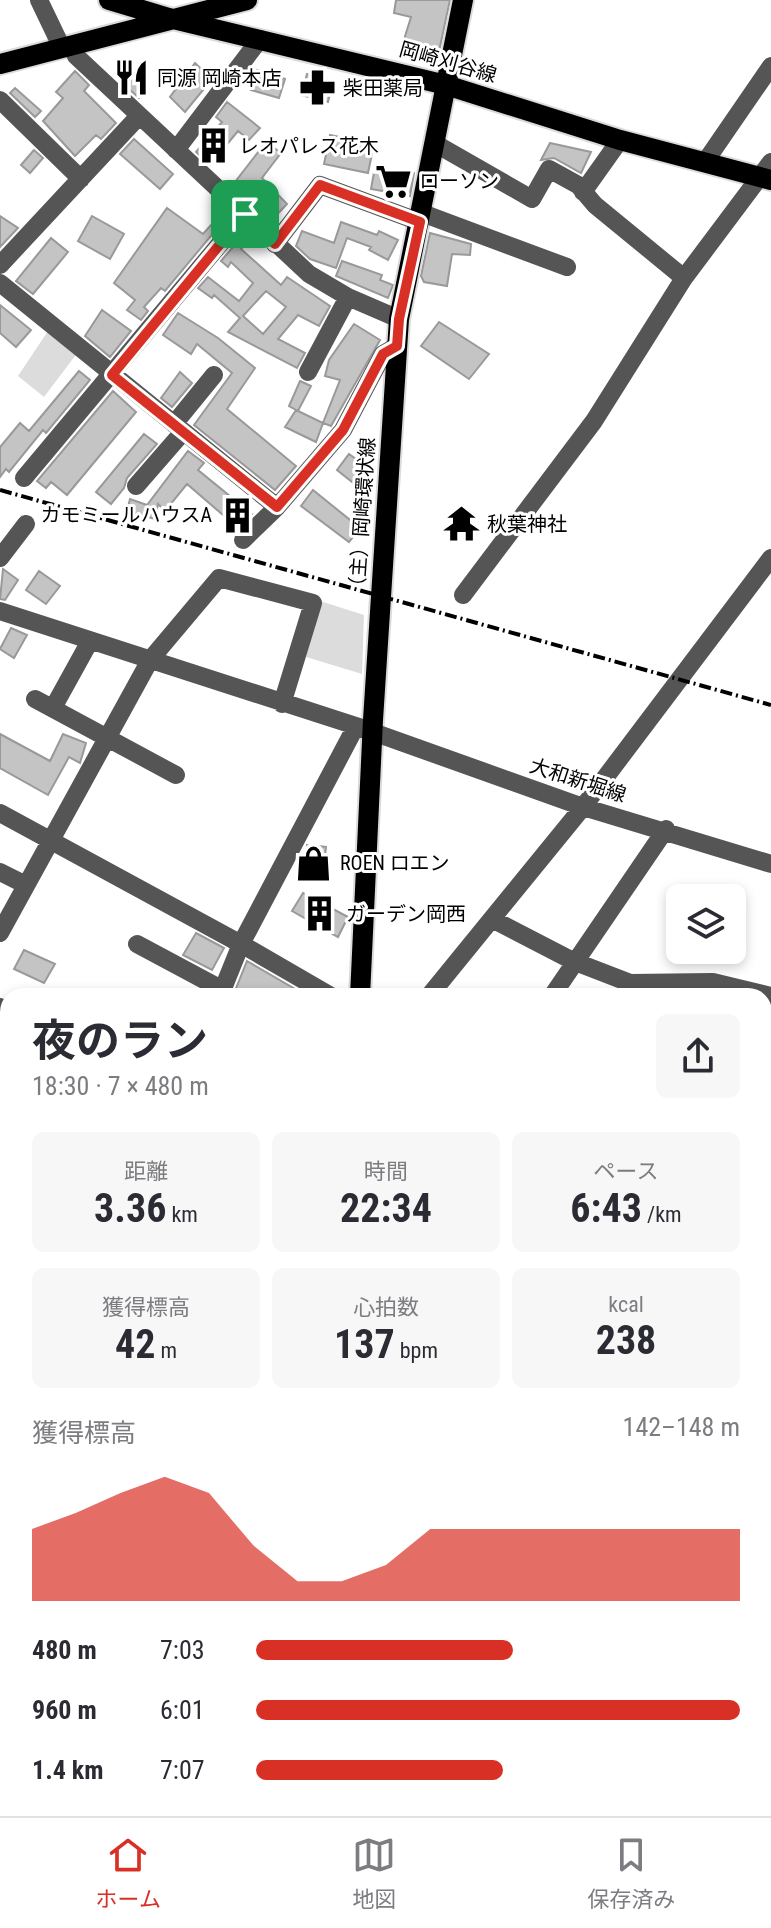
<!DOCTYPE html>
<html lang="ja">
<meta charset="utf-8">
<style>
:root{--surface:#fff;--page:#f7f7f7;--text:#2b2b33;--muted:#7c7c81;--line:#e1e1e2;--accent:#d93025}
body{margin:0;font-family:"Roboto Condensed","Noto Sans JP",sans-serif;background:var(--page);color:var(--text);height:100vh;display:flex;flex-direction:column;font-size:30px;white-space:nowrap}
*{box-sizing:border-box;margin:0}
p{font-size:26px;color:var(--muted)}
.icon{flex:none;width:44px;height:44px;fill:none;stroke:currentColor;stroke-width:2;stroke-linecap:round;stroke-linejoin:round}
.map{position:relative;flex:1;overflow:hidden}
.panel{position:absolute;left:0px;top:988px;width:772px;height:828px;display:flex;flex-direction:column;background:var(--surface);border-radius:24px 24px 0 0;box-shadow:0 4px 12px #0003}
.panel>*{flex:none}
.buttons{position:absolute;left:666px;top:884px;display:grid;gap:16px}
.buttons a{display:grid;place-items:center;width:80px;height:80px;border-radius:12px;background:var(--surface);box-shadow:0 4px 12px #0003;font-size:40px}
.pin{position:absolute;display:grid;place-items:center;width:68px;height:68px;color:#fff;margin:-34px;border-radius:16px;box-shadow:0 4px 12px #0006}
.round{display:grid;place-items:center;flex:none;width:84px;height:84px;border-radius:12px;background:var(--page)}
.overview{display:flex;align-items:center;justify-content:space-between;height:136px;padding:0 32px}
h1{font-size:44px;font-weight:700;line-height:60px}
.figures{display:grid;grid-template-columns:repeat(3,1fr);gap:12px;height:136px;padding:8px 32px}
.figures div{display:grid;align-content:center;border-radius:12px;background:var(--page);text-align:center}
.figures b{font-size:40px;font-weight:700}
.figures small{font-size:22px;font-weight:400}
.figures p{font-size:22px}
.chart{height:224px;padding:16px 32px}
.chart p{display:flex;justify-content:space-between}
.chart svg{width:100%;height:144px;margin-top:8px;fill:var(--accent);opacity:.7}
ul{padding:0 32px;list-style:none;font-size:26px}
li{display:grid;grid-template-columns:128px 96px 1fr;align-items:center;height:60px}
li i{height:20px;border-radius:10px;background:var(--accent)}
.menu{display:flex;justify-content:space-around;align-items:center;height:112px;border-top:2px solid var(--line);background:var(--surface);font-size:22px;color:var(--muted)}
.menu a{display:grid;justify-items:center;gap:4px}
.menu .current{color:var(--accent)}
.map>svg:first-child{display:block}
.green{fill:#dcdcdc}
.building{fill:#c4c4c4;stroke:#999;stroke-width:2;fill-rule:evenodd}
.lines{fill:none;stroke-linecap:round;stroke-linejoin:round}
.major-casing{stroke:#dbdbdb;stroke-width:24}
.path{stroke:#777;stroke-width:2;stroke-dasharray:2 4;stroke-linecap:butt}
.minor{stroke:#555;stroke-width:18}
.major{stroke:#000;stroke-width:20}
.rail{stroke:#000;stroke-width:4;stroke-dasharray:12 4 2 4;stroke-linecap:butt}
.route-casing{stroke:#fff;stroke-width:16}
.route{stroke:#d93025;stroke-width:10}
.labels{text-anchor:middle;stroke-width:6;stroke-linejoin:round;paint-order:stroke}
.street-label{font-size:20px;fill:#000;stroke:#fff}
.poi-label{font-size:20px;fill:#000;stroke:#fff;text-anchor:start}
</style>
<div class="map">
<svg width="771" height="1816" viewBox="0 0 771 1816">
<rect width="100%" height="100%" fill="#fff"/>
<path class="green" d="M48,331l30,21 -34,45 -26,-21z
M320,601l44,14 -2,59 -56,-17z"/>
<path class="building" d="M396,0h54l-12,56 -36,-10 9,-29 -17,-4z
M195,63l17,16 -27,33 -15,-15z
M131,70l17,19 -9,9 -18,-16z
M257,70l28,9 -6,19 -28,-8z
M75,71l14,14 -5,6 32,32 -15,16 -5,-4 -21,21 -32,-35 20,-23 -7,-6z
M307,74l26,7 -5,21 -27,-7z
M15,88l26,23 -6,6 -25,-24z
M227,102l33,26 -11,12 -11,-9 -28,34 -14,-13 26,-30 -6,-5z
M330,135l44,9 -6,29 -44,-9z
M134,139l39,35 -13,15 -40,-35z
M266,142l15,11 -19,25 25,26 -14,15 -22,-18 5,-4 -21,-15z
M550,143l41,9 -10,21 -27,-15 -13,2z
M34,150l9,8 -13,15 -9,-8z
M375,167l39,6 -4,23 -39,-7z
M167,208l36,26 17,-19 5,4 -60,72 -4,-3 -17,19 4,4 -7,9 -14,-10 8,-10 -21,-17z
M0,216l18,12 -18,19z
M92,216l32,18 -14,25 -32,-18z
M341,222l36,13 2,-4 19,9 -10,20 -19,-10 2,-3 -24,-9 -11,30 -26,-9 -14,-13 6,-15 32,12z
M246,232l6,5 -11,12 40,36 6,-8 43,29 -11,20 -21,-11 -20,24 27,14 -8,15 -69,-36 12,-14 -26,-23 -2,3 -14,-10 10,-11 31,24 14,-18 -22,-21 -3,5 -7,-6zM266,291l20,16 -23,27 -20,-18z
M430,233l41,11 -1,11 -18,-1 -5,32 -23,-4 -3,-6z
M51,238l17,14 -35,42 -17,-13z
M342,261l40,14 -2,5 13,5 -5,13 -52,-22z
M0,305l31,25 -15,17 -16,-14z
M102,310l29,21 -21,26 -25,-21z
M178,313l40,25 37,30 -28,41 69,57 -21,24 -81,-65 38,-52 -35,-29 -6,10 -28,-19z
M439,322l50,32 -20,25 -48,-33z
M354,324l26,16 -49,86 -8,-3 17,-43 -15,-4 4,-16z
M79,371l11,9 -44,53 -3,-3 -34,42 -3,-3 -6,8v-30l20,-24 9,8z
M180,372l12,11 -20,24 -11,-9z
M300,381l11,5 -13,25 -9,-5z
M113,391l23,21 -69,83 -16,-13 -5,6 -9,-7z
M296,410l27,13 -7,19 -31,-15z
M144,434l13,10 -30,34 -3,10 -13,16 -15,-12z
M188,451l16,12 -6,7 54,44 -14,14 -51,-44 -22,27 -7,-7 -3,15 -28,-8 3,-12 17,6z
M349,454l25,18 -13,17 -24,-19z
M313,490l47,38 -11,14 -48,-36z
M3,569l15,11 -13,20 -5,-1z
M39,571l21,15 -14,18 -20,-14z
M11,628l16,7 -13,23 -14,-9z
M0,734l50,27 13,-27 23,9 -6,20 -11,-6 -21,38 -48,-27z
M307,845l19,2 -4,34 -19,-1z
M303,893l45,24 -10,20 -46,-26z
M196,933l28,15 -12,22 -29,-15z
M24,950l31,14 -11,19 -30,-14z
M247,961l60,35h-74z"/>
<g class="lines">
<defs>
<path id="major" d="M109,0l60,18 277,67 174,55 151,40
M0,64l247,-64
M360,996l13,-276 26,-401 64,-319
M317,1816l1,-8"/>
</defs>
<use href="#major" class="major-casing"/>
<path class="path" d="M764,1301l7,5
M765,1592l6,4
M764,1594l7,-11
M674,1808l12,8"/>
<path class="minor" d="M39,0l23,48
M71,45l5,11 233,218 39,23 51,22
M0,100l81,79
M436,144l96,55 17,-30 29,16 17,20 89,73
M176,150l84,-111
M705,162l66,-96
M583,192l37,-52
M422,213l145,54
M275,244l45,-59 100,37
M0,265l139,-149
M0,283l277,224 -34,33
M308,372l40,-75
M174,424l40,-49
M24,478l221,-264
M136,486l47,-54
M277,507l66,-77 40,-76 14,-8
M0,558l26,-34
M463,595l131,-174 90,-143 87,-116
M0,611l356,115 227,81 188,57
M35,699l141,76
M53,708l37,-67
M0,813l241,131 -21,52
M0,872l26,13
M492,919l81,42 57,22 83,-1 58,14
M0,933l150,-273 69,-82 94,25 -31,101
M137,944l86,46
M331,996l-90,-52 115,-218
M429,996l154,-189 188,-249
M552,996l114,-167
M0,1007l8,4
M764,1157l7,-12
M0,1318l8,4
M0,1392l8,-15
M0,1482l8,4
M0,1526l8,5
M0,1712l8,5
M0,1797l8,5
M170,1808l14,8
M360,1808l13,8
M22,1816l4,-8
M612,1816l8,-8"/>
<use href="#major" class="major"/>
<path class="rail" d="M0,490l771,215"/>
</g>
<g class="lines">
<defs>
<path id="route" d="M320,185l100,37 -21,97 -2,27 -14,8 -40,76 -66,77 -165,-132 133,-161 30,30z"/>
</defs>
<use href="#route" class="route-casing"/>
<use href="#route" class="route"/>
</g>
<defs>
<symbol id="restaurant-bare" viewBox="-9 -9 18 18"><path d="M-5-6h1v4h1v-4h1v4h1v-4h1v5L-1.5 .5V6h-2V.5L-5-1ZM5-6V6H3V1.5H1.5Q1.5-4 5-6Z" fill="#000" stroke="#fff" stroke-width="2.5" paint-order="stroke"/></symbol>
<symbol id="pharmacy-bare" viewBox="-9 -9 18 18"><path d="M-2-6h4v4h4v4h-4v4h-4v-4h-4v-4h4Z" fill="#000" stroke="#fff" stroke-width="2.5" paint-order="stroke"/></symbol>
<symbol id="building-bare" viewBox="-9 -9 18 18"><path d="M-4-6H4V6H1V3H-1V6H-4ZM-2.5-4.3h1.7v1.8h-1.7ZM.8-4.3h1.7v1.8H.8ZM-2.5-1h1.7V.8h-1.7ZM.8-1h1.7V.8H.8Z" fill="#000" stroke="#fff" stroke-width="2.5" paint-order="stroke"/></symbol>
<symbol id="supermarket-bare" viewBox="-9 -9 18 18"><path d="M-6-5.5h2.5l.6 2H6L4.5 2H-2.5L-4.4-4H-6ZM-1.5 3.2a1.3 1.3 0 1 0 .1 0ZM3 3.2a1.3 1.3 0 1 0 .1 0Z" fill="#000" stroke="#fff" stroke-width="2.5" paint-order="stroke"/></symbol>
<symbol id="temple-bare" viewBox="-9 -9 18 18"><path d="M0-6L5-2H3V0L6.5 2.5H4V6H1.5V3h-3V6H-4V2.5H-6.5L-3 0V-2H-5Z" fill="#000" stroke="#fff" stroke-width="2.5" paint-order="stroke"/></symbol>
<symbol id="shop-bare" viewBox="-9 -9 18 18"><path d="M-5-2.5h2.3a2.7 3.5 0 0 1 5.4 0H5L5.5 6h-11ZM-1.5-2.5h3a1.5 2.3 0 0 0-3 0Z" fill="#000" stroke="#fff" stroke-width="2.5" paint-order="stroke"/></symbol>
</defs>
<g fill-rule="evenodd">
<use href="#restaurant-bare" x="106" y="52" width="51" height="51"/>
<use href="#pharmacy-bare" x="292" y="62" width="51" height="51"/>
<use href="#building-bare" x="188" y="120" width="51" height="51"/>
<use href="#supermarket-bare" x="368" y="156" width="51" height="51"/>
<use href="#building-bare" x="212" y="490" width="51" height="51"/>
<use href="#temple-bare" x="436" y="498" width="51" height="51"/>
<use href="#shop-bare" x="288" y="838" width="51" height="51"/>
<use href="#building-bare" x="294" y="888" width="51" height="51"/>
</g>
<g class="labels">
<g class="street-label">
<text transform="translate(448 62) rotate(16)" y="7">岡崎刈谷線</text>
<text transform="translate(362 517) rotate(-86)" y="7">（主）岡崎環状線</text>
<text transform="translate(578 780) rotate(18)" y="7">大和新堀線</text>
</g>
<g class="poi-label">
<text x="157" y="85">同源 岡崎本店</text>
<text x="343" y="95">柴田薬局</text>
<text x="239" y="153">レオパレス花木</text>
<text x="419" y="188">ローソン</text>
<text x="212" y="522" text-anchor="end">カモミールハウスA</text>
<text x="487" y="531">秋葉神社</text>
<text x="340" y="870">ROEN ロエン</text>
<text x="346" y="921">ガーデン岡西</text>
</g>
</g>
</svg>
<div class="buttons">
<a><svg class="icon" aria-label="layers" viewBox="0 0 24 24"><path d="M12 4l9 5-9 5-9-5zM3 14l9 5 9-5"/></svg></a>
</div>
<div class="pin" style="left:245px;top:214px;background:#1e9e55"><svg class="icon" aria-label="arrive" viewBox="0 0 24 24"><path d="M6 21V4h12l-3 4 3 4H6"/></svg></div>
<section class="panel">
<div class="overview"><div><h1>夜のラン</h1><p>18:30 · 7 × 480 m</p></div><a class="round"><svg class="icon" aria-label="share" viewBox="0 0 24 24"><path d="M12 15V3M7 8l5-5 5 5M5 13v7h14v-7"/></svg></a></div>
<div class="figures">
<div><p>距離</p><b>3.36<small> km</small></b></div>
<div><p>時間</p><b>22:34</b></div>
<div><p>ペース</p><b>6:43<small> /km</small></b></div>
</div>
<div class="figures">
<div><p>獲得標高</p><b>42<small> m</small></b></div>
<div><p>心拍数</p><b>137<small> bpm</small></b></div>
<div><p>kcal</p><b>238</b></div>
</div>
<div class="chart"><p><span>獲得標高</span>142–148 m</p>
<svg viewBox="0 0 160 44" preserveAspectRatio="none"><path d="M0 44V22L10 17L20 11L30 6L40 11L50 27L60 38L70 38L80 33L90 22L100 22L110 22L120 22L130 22L140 22L150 22L160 22V44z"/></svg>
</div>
<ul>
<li><b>480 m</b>7:03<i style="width:53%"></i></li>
<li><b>960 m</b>6:01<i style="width:100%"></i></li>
<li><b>1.4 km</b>7:07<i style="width:51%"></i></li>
</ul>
</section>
</div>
<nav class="menu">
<a class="current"><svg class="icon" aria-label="home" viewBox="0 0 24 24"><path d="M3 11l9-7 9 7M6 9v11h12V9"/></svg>ホーム</a>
<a><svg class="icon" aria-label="map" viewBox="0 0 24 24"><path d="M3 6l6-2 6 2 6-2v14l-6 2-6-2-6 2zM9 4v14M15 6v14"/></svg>地図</a>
<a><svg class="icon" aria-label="saved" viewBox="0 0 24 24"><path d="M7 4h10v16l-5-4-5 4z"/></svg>保存済み</a>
</nav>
